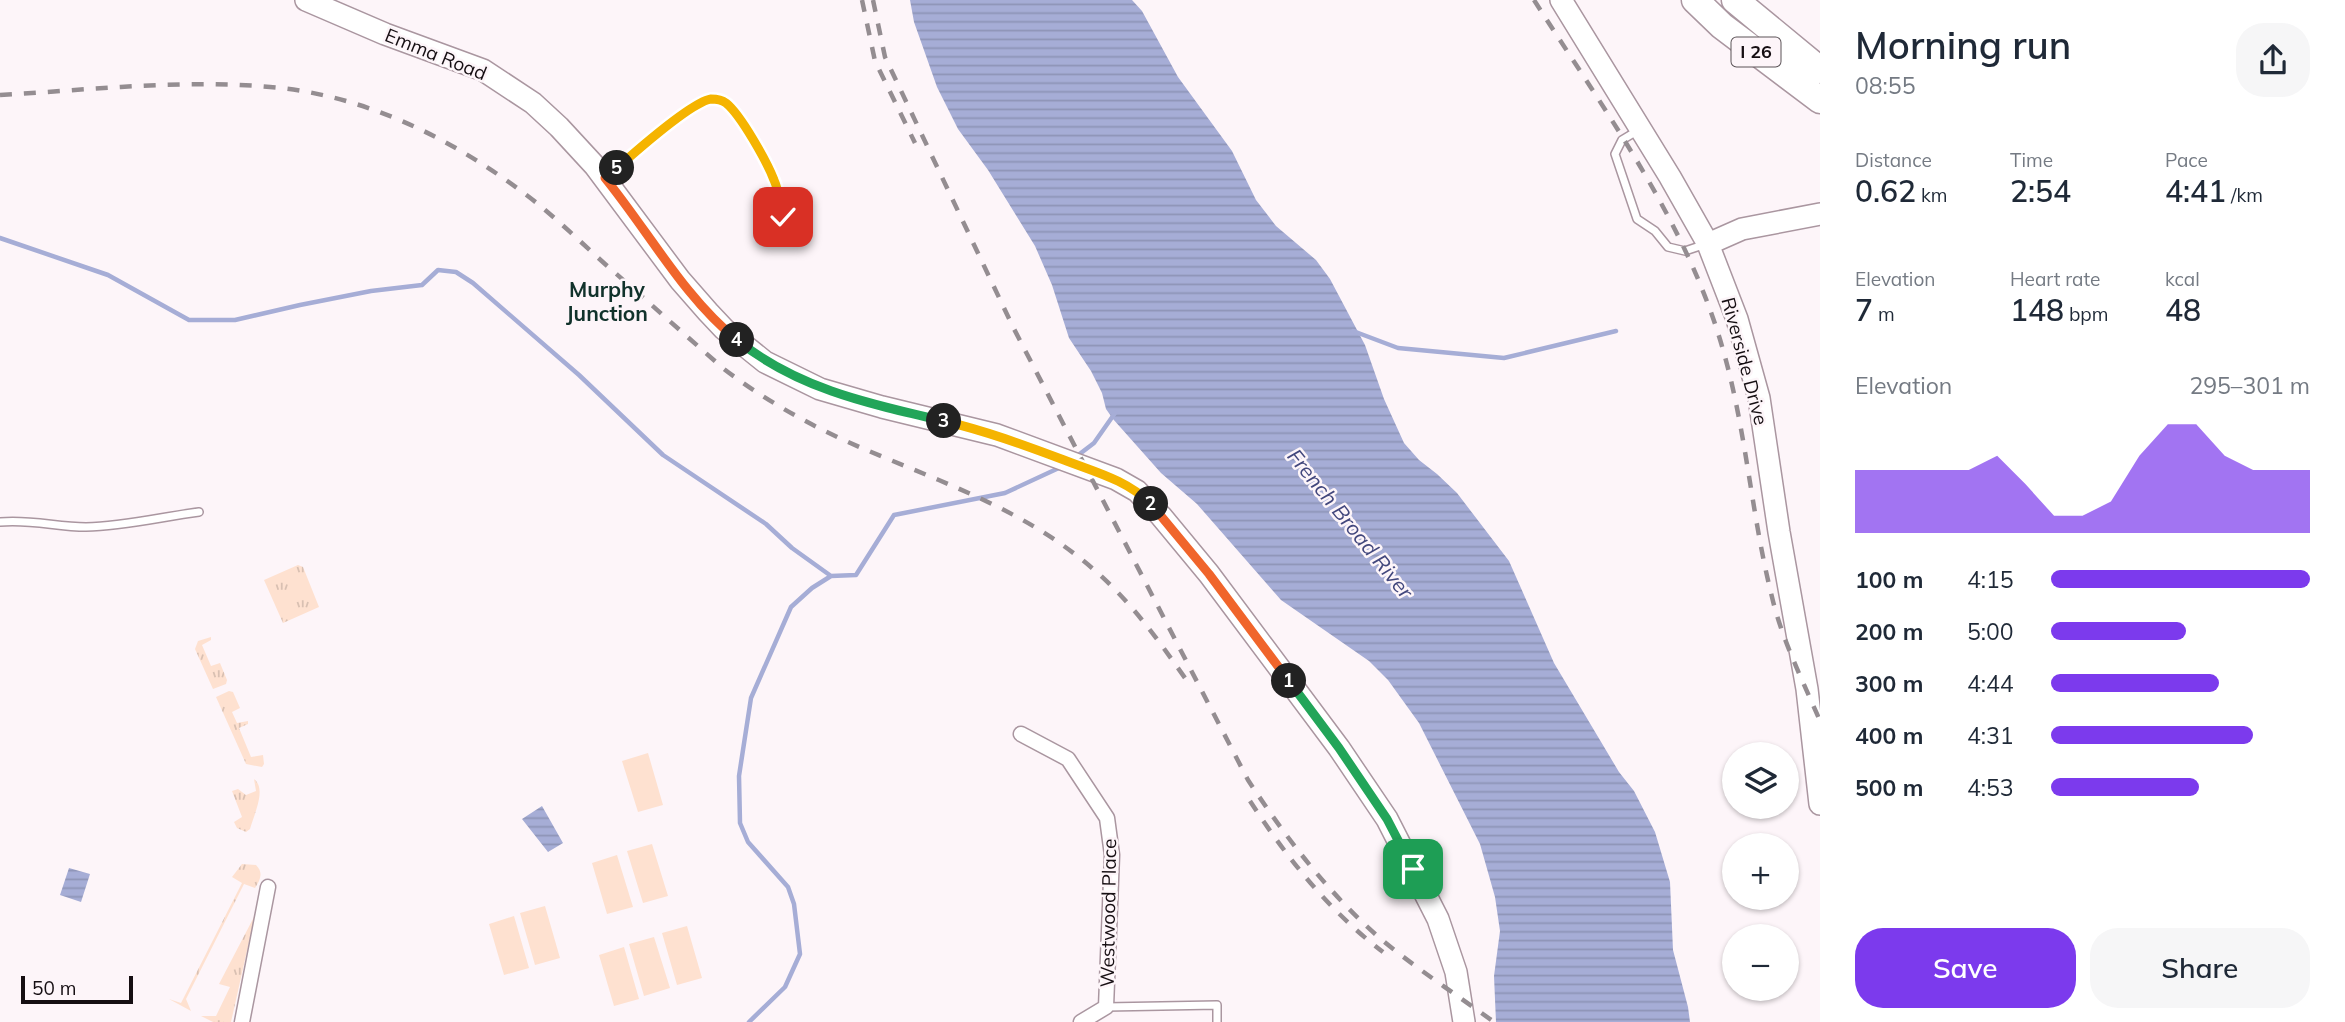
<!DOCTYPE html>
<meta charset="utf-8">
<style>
:root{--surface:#fff;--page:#f6f6f7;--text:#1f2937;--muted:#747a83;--accent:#7c3aed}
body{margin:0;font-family:Mulish,sans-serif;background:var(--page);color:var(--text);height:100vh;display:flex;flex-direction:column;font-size:26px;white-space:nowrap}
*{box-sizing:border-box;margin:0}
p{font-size:23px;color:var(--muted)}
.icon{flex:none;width:38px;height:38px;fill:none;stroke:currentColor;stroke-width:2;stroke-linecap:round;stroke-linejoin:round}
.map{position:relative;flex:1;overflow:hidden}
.details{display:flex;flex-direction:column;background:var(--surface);width:525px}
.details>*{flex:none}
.tools{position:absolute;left:1722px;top:742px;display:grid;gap:14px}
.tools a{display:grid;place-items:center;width:77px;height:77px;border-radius:50%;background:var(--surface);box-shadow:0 2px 5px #0004;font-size:35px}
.scale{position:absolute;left:21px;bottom:18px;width:112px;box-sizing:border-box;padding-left:7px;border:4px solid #150e12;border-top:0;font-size:19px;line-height:24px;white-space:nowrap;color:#150e12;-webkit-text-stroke:5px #fdf5f9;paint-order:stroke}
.pin{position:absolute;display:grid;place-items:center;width:60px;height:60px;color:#fff;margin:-30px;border-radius:14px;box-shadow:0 4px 10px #0006}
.km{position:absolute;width:35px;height:35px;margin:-18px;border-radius:50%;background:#222;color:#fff;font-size:19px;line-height:35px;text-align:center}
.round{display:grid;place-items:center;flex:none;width:74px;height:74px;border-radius:28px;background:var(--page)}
.overview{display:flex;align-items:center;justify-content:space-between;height:119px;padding:0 35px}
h1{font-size:38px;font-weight:600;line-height:52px}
.figures{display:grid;grid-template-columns:repeat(3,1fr);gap:10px;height:119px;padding:7px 35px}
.figures div{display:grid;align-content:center}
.figures b{font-size:30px;font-weight:600}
.figures small{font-size:19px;font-weight:400}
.figures p{font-size:19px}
.chart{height:196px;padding:14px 35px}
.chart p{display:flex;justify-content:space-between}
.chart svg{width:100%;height:126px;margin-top:7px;fill:var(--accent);opacity:.7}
.button{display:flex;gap:14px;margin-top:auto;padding:14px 35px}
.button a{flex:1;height:80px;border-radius:28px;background:var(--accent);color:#fff;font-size:28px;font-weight:600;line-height:80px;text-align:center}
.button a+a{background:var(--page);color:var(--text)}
ul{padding:0 35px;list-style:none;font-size:23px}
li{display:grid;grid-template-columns:112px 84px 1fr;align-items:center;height:52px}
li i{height:18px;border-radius:9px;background:var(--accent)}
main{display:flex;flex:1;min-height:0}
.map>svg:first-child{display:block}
.grass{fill:url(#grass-tufts)}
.pitch{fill:#fee1d0}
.water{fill:url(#water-rules)}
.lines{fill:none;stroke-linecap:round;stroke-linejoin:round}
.stream{stroke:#a6add6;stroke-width:4.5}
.lane-casing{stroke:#aa96a0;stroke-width:10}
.street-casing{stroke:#aa96a0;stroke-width:17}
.secondary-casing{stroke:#aa96a0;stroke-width:24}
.highway-casing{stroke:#aa96a0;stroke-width:29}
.lane{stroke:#fff;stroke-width:7}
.street{stroke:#fff;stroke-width:14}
.secondary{stroke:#fff;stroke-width:21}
.highway{stroke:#fff;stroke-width:26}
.rail{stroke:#948d91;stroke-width:4.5;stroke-dasharray:12 12;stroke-linecap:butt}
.split-1-casing{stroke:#fff;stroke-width:14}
.split-2-casing{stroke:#fff;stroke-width:14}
.split-3-casing{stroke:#fff;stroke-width:14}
.split-4-casing{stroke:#fff;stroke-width:14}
.split-5-casing{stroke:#fff;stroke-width:14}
.split-6-casing{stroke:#fff;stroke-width:14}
.split-1{stroke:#22a559;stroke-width:9}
.split-2{stroke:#f0652b;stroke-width:9}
.split-3{stroke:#f5b400;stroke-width:9}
.split-4{stroke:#22a559;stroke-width:9}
.split-5{stroke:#f0652b;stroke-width:9}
.split-6{stroke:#f5b400;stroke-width:9}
.labels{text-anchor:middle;stroke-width:5;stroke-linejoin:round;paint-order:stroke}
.shield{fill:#fdf5f9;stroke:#5b5357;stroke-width:2}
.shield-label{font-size:18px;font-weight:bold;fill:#150e12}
.street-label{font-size:19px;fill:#150e12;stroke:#fdf5f9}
.neighbourhood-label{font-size:21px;font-weight:bold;fill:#11322b;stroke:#fdf5f9}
.water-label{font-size:21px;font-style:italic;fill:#42477d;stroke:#fdf5f9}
</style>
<main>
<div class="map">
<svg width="1820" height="1022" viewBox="0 0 1820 1022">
<defs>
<pattern id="grass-tufts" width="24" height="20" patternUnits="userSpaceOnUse" patternTransform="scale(1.75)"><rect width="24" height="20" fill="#fee1d0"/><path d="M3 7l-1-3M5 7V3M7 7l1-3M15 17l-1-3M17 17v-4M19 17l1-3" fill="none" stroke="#d9c0b2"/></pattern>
<pattern id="water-rules" width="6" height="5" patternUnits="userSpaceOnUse" patternTransform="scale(1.75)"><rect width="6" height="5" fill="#a6add6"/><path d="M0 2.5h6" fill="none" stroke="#8e94b7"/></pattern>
</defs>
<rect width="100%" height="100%" fill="#fdf5f9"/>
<path class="grass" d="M298,565l5,2 16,40 -36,16 -19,-43z
M211,637v3l-9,5 9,21 9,-3 7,17 -1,4 -13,5 -18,-40 3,-8z
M229,691l4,1 7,16 -8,4 5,11 11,-2v3l-9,4 12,29 12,-2 1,9 -2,3 -16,-3 -30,-67z
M254,779c13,10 0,35 -4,50l-4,3 -9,-4 -3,-6 8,-5 -10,-26 6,-2 8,6 10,-4z
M242,864l14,1c8,8 4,15 -1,23l-11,-4 -58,115 5,12 -22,-12 12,4 61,-120 -10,-6z
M255,915l-24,107h-18l-12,-6h15l14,-29 -11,-3z"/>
<path class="pitch" d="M648,753l15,52 -25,7 -16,-51z
M652,844l16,52 -25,7 -16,-52z
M617,855l16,52 -26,7 -15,-51z
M545,906l15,52 -25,7 -15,-52z
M514,916l15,52 -25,7 -15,-51z
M687,926l15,52 -25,7 -15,-52z
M654,937l16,51 -26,8 -15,-52z
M624,947l15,52 -25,7 -15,-51z"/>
<path class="water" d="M910,0h222l10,11 36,66 54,74 24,49 20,26 40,34 14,19 35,66 19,54 20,44 15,17 18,14 20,19 52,68 45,102 65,109 15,19 21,41 15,50 3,68 15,57 2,15h-194l-2,-46 6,-45 -5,-34 -15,-53 -61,-121 -31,-43 -19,-19 -88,-61 -84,-96 -36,-31 -48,-54 -7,-10 -4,-16 -11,-22 -22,-33 -17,-53 -17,-39 -47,-76 -30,-41 -21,-42 -23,-65z
M542,806l21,37 -15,9 -26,-33z
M69,868l21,6 -9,28 -21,-7z"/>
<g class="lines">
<path class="stream" d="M0,238l108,37 81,45h46l65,-15 71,-14 51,-6 16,-15 18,2 17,11 106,92 84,80 103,69 26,24 39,28
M1353,331l45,17 106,10 112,-27
M1077,456l17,-13 21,-30
M749,1022l36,-35 15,-33 -6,-50 -6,-17 -40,-45 -8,-19 -1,-47 12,-78 40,-91 21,-19 19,-12 25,-1 38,-60 111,-22 56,-26"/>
<defs>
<path id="lane" d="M1637,131l-15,9 -7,14 22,65 18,12 13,16 17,4 21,-7
M606,178c18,-17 86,-79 109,-79 19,1 52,62 59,81 4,11 6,25 9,37
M0,522c31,-3 57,5 86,5 38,-1 75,-10 113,-15
M1106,1007l111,-2v17"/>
<path id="street" d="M1021,734l47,25 39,59 5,37 -6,152 -25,15
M242,1022l26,-135"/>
<path id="secondary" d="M306,0l79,34 98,36 50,33 26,24 36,39 85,114 28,32 16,17 41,33 55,27 62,18 115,28 119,44 21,12 24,25 48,58 130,174 48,71 51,100 18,53 8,50
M1561,0l109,177 38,67 29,75 22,79 20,134 28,157 13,115
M1708,244l34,-15 78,-15"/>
<path id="highway" d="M1695,0l27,26 98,74
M1735,0l85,70"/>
</defs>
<use href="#lane" class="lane-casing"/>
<use href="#street" class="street-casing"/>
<use href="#secondary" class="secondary-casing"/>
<use href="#highway" class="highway-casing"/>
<use href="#lane" class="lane"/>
<use href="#street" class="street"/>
<use href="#secondary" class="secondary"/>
<use href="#highway" class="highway"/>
<path class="rail" d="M862,0l13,61 40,82
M873,0l12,57 128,270 235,453c38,58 81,114 134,160 35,29 75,55 112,82
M1534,0c67,105 146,213 184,333 28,88 32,177 54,264 10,43 31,84 48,124
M0,95c89,-5 181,-16 270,-8 99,8 191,56 268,117 23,19 45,40 67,60 40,35 79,70 119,105 38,29 80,53 124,73 77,34 161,61 228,113 47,36 76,76 109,123
M1250,801c37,57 79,110 133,151"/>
</g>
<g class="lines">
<defs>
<path id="split-1" d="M1289,681l50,67 48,71 26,50"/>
<path id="split-2" d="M1151,504l58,70 80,107"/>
<path id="split-3" d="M944,421c42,10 80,24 120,39 31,12 63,20 87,44"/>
<path id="split-4" d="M737,340c61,49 133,64 207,81"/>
<path id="split-5" d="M617,168l-12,10c44,54 78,118 132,162"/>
<path id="split-6" d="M617,168c17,-15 74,-66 94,-69 5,0 11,1 15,4 15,12 41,59 48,77 5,11 6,25 9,37"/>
</defs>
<use href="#split-1" class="split-1-casing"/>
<use href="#split-2" class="split-2-casing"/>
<use href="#split-3" class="split-3-casing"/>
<use href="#split-4" class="split-4-casing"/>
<use href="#split-5" class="split-5-casing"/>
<use href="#split-6" class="split-6-casing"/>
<use href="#split-1" class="split-1"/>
<use href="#split-2" class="split-2"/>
<use href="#split-3" class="split-3"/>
<use href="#split-4" class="split-4"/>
<use href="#split-5" class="split-5"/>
<use href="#split-6" class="split-6"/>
</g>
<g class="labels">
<rect class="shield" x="1731.5" y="37.5" width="49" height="29" rx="5"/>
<g class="shield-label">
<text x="1756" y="58">I 26</text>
</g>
<g class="street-label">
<text transform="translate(436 54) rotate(22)" y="7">Emma Road</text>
<text transform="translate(1745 361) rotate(75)" y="7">Riverside Drive</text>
<text transform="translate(1108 913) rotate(-89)" y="7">Westwood Place</text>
</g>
<g class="neighbourhood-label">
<text x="607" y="297">Murphy<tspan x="607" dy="24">Junction</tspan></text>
</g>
<g class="water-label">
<text transform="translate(1350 524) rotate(51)" y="7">French Broad River</text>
</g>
</g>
</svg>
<div class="tools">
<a><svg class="icon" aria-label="layers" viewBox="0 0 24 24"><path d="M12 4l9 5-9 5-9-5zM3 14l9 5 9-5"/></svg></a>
<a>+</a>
<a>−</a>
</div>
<div class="scale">50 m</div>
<div class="pin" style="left:1413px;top:869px;background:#1e9e55"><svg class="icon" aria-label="arrive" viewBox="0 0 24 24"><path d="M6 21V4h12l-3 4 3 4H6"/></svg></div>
<div class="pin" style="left:783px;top:217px;background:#d93025"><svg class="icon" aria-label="check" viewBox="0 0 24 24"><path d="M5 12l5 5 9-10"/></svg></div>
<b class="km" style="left:1289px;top:681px">1</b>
<b class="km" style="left:1151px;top:504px">2</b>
<b class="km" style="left:944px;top:421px">3</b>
<b class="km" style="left:737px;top:340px">4</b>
<b class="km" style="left:617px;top:168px">5</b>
</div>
<section class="details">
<div class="overview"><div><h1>Morning run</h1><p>08:55</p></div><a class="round"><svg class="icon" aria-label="share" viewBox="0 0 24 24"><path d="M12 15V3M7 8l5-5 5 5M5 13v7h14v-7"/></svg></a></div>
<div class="figures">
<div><p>Distance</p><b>0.62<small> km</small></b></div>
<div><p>Time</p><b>2:54</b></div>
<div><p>Pace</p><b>4:41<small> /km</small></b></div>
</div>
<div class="figures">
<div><p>Elevation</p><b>7<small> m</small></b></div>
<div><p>Heart rate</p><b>148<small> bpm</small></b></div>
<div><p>kcal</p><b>48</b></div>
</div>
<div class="chart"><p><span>Elevation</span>295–301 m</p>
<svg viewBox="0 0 160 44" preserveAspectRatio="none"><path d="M0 44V22L10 22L20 22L30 22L40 22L50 17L60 27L70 38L80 38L90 33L100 17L110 6L120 6L130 17L140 22L150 22L160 22V44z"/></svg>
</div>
<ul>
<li><b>100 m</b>4:15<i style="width:100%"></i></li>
<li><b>200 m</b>5:00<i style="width:52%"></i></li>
<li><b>300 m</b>4:44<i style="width:65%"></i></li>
<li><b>400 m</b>4:31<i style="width:78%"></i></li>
<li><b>500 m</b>4:53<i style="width:57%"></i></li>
</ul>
<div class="button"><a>Save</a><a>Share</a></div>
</section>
</main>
